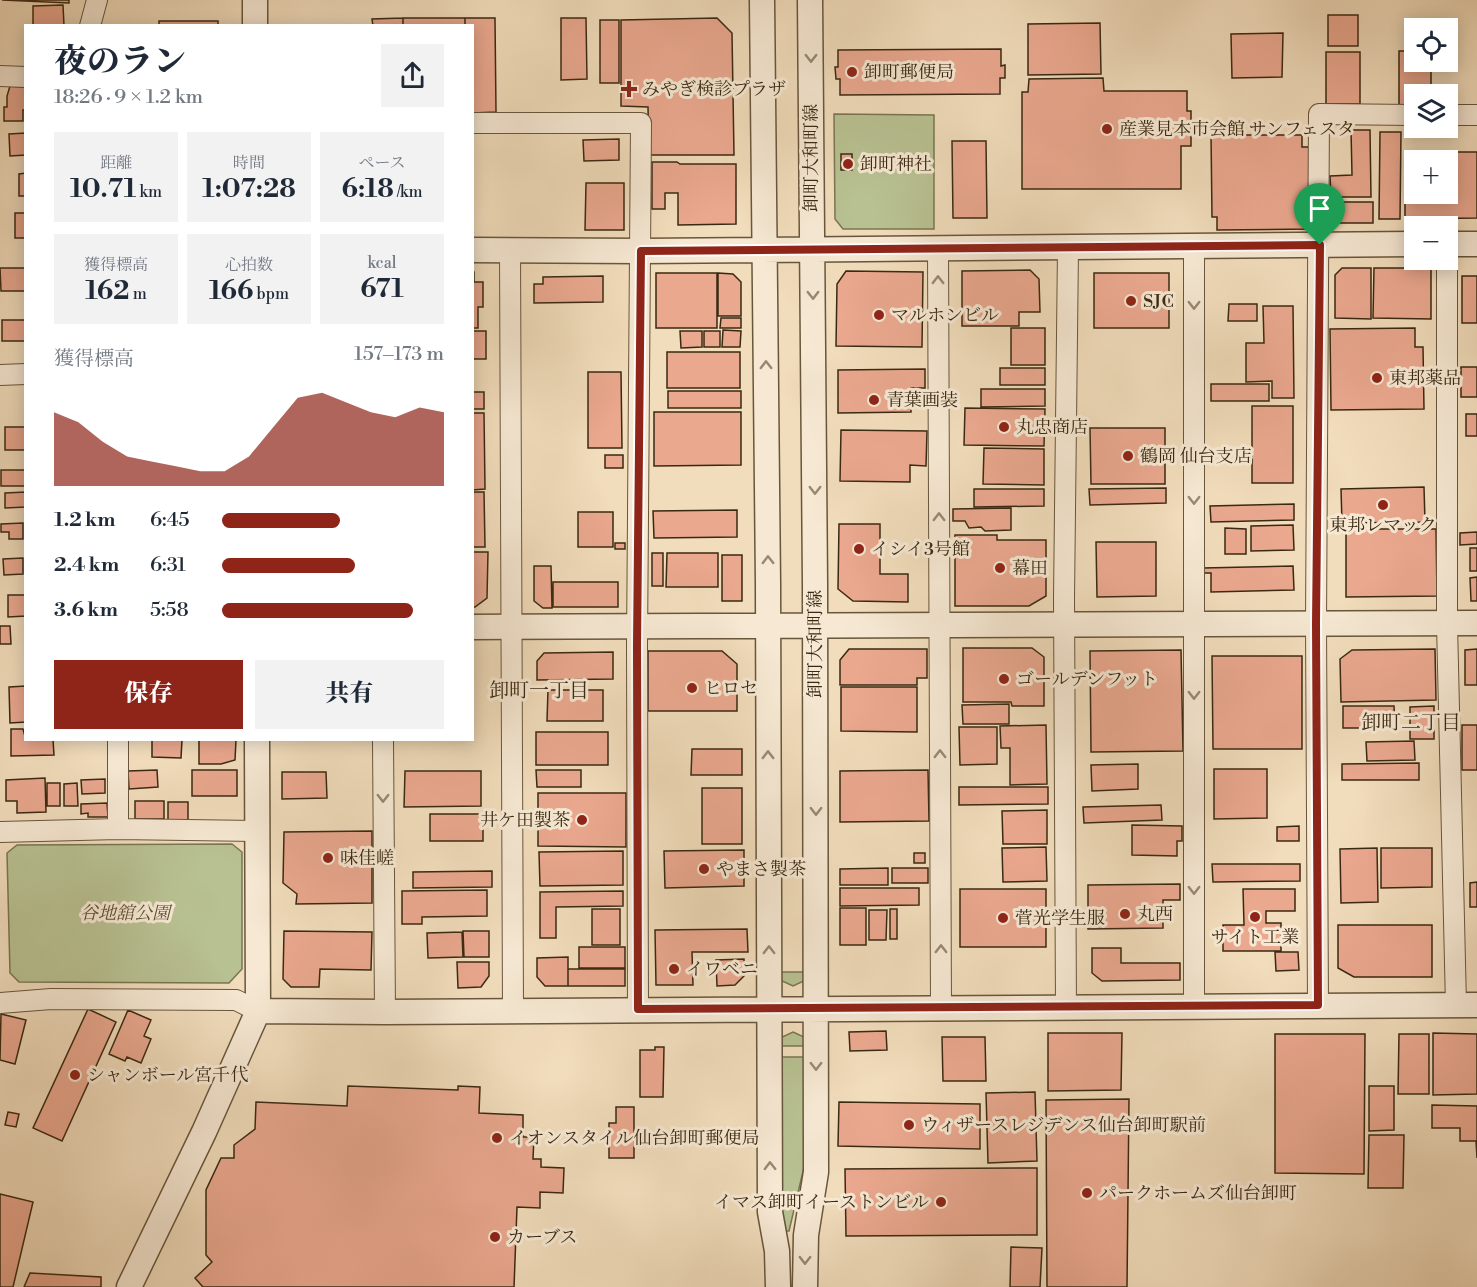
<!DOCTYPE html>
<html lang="ja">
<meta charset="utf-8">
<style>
:root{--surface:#fff;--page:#f2f2f3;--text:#1f2937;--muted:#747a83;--accent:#8f2418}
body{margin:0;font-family:"Libre Bodoni","Noto Serif JP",serif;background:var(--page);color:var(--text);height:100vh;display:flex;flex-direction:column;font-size:22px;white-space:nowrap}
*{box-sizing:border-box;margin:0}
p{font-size:20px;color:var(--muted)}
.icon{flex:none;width:33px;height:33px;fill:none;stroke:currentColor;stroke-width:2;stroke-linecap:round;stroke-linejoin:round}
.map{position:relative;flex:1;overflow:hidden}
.side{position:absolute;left:24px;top:24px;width:450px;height:717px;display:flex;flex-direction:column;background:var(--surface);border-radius:0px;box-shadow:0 3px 15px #0003}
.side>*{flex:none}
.fabs{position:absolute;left:1404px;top:18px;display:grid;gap:12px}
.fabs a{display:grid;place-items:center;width:54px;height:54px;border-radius:0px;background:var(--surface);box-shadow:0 3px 15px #0003;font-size:30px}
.pin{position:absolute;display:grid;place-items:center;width:51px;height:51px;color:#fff;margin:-62px -26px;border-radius:50% 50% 50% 0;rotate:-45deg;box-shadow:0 0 6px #0007}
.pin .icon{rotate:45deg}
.round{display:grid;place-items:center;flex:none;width:63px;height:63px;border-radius:0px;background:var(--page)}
.head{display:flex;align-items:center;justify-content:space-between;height:102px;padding:0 30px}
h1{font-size:33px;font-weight:800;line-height:45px}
.metrics{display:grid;grid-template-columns:repeat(3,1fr);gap:9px;height:102px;padding:6px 30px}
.metrics div{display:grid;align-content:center;border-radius:0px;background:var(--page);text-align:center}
.metrics b{font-size:26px;font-weight:800}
.metrics small{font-size:16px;font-weight:400}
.metrics p{font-size:16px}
.chart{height:168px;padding:12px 30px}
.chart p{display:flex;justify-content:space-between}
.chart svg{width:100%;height:108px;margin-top:6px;fill:var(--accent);opacity:.7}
.cta{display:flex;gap:12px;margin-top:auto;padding:12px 30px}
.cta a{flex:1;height:69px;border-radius:0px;background:var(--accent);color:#fff;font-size:24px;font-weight:800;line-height:69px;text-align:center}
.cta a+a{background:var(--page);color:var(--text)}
ul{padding:0 30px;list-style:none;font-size:20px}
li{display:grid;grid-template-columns:96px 72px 1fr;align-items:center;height:45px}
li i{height:15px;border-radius:8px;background:var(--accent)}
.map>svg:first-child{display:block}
.green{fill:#b8c192;stroke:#797552;stroke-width:1.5}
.building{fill:#eaa88f;stroke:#3a2912;stroke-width:1.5;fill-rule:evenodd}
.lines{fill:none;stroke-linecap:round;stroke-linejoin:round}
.minor-casing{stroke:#68563c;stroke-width:22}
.tertiary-casing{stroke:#68563c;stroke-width:27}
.minor{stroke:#f6e8d3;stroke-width:20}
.tertiary{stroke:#f6e8d3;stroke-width:24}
.oneway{stroke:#988872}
.route-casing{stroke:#fff;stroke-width:12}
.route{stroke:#8f2418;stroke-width:8}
.poi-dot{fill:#8f2418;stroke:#f6e8d3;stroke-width:2}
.labels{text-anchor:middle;stroke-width:6;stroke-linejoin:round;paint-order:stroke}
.poi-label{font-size:18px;fill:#3a2912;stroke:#f6e8d3;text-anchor:start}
.street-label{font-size:18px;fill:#3a2912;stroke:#f6e8d3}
.park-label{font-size:18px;font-style:italic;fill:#5a4f32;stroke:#f6e8d3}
.neighbourhood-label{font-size:20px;fill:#3a2912;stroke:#f6e8d3}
</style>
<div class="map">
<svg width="1477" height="1287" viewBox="0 0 1477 1287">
<rect width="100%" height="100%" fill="#f1dcbb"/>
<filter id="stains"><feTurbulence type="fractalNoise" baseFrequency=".00333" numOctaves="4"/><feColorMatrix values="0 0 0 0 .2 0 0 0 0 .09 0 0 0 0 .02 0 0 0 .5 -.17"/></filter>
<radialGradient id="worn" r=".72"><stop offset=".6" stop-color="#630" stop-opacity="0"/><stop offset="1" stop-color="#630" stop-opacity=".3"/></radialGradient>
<path class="green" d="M834,114l100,1v114h-91l-8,-10z
M232,844l10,8v117l-13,14 -210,-1 -9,-9 -3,-120 10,-8z
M778,972h31l-3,8 -13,6 -11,-5z
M793,1032l11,5 4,9h-30l2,-8z
M778,1057h30v93l-19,81h-7z"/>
<path class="building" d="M2,0h67v3z
M63,5l1,21h-31v-20z
M1328,15h30v31h-30z
M403,18h62v8h-62z
M403,18v8h-30l-1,-7z
M465,18h30l1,94 -24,1v-87h-7z
M561,18h25l1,61 -26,1z
M717,18l15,15 2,122h-85l-1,-48 -27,-1v-86z
M600,20h19v63h-19z
M159,21h59v5h-59z
M1100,23l1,51 -73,1v-51z
M1283,33l-1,44 -50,1 -1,-44z
M1001,49v17l4,-1v13h-5v16l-160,1v-16h-4l-1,-12h3v-17z
M1399,51h15v11h17v32h-17v11h-15z
M1326,52h34v52h-34z
M1103,78l1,13h83v20h4v35h-10v43h-159v-97h6l1,-13z
M10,86l16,1v23h-3v11h-19v-14h3v-11z
M1351,130h19l1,67h-40l-1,-21 22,-1z
M1380,132h21l-1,87h-21z
M26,133v22l-16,1 -1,-22z
M1211,135h91v12h9v82l-94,1v-13h-5z
M619,139v21l-35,1 -1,-21z
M952,141h34l1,77h-34z
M1405,152h72v66l-72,1zM1414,160h34v34h-34z
M841,154h11v16h-11z
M652,162h25l3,2h56v60l-58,1v-32h-13v16h-13z
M26,173v23h-7v-22z
M586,183h38v47h-39z
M1335,202h38v21h-38z
M15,213h11v25h-11z
M0,268h26v23h-25z
M1342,268h29v51l-36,-1v-43z
M1374,268h57v51l-58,-1z
M1030,270l9,9 1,33h-21v14h-57v-55z
M846,271l77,1 -1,75 -86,-1 1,-62z
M472,272h2v10h9v25h-5v21h-6z
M656,273h61v55h-61z
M718,273l15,1 8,8v34h-23z
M1094,273h75v55h-75z
M603,276v26l-69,1v-19h9v-7z
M1462,276h15v47h-15z
M1229,304h28v17h-29z
M1263,306h30l1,92h-22v-17l-26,1v-39h18z
M721,318h20v10h-21z
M2,320h24v21h-24z
M1011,328h34v37h-34z
M1415,328v19h8l1,62 -93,1 -1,-81z
M723,330l18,1 -1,16h-18z
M472,331h14v28h-14z
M680,331h22v16l-21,1z
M704,331h16v16h-16z
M667,352h73v36h-73z
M1461,367h16v30h-16z
M1000,368h45v17h-45z
M925,369v19h-14v24l-73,1v-43z
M588,372h33l1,76h-34z
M1211,384h58v17h-58z
M981,389h64v17l-64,1z
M668,391h73v17h-73z
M472,392h12v17h-12z
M1252,406h41v77h-41z
M965,408l80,1 -1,37 -80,-1z
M654,412h87v53l-87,1z
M472,413h12l1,76 -13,1z
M1466,414h11v22h-11z
M5,427h21v23h-21z
M1090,428h75v56h-74z
M841,430l86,1 -1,35 -16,-1v17l-70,-1z
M984,448l60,1v36l-61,-1z
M605,455h18v13h-18z
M1,470h25v16h-25z
M1424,487l1,35 -83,1 -1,-34z
M1166,488v15l-76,2 -1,-16z
M974,489h70v17l-70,1z
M26,492v15l-21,1v-15z
M472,492h12l1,55h-13z
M1294,504v16l-83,2 -1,-16z
M1011,508v22l-26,1 -4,-4 -12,1 -4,-7h-12v-12z
M737,510v27l-83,1 -1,-27z
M578,512h35v35h-35z
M23,523v16h-14v-7h-8v-8z
M839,524h41v50h28v28l-55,-1 -15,-12z
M1293,525l1,25 -43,1v-25z
M1225,528l21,1v25h-21z
M1346,529h90l1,67 -91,1z
M1477,532v12l-17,1v-12z
M955,535h42v5h49v56l-17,10h-74z
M1096,542h60v54l-59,1z
M615,543h10v6h-10z
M1470,548h7v23h-7z
M472,552h16l-1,46 -12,9h-3z
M652,553h11v33h-11z
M667,553h51v34h-52z
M722,555h20v46h-20z
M23,558v16l-19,1 -1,-16z
M534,566h17l1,42h-9l-9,-7z
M1293,566l1,24 -83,2v-19h-8v-5z
M1477,577v24h-6l-1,-23z
M553,582h65v25h-65z
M8,595h18v21l-18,1z
M0,626h10l1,18h-11z
M963,648h69l12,9v49h-32l-1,-4h-48z
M849,649h78v29h-10v7h-77v-25z
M1435,649l1,51 -95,2 -1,-43 12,-9z
M1477,649v36h-12v-35z
M1181,650l2,101 -92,1 -1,-101z
M648,651h74l15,13v47h-89z
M613,652v27l-76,1v-19l7,-8z
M1212,656h90v93h-89z
M26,686v36l-16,1 -1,-36z
M841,687h76v45l-76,-1z
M548,690h55v31h-56z
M1009,704v20h-46l-1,-19z
M1343,706h51l1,22h-52z
M1434,706v33h-24v-32z
M1046,725l1,59 -37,1v-37h-9l-1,-22z
M1462,725h15v45h-15z
M959,727h38v37l-37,1z
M11,729h12l3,11h27l1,15 -43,1z
M536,732h72v33h-72z
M152,740h30l-1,18 -29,-1z
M199,740h37l-1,20 -14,4h-22z
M1414,741l1,19 -48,1 -1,-19z
M692,749h50v26h-51z
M1419,763v17h-77v-16z
M1138,764v25l-46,2 -1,-26z
M1214,769h53v49l-53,1z
M157,770l1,17 -29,2 -1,-18z
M192,770h45v26h-45z
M536,770h45v17h-44z
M928,770l1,51 -89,1v-51z
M405,771h76v35l-77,1z
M282,772h44l1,26 -45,1z
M45,778l1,34 -29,1v-12h-11v-21z
M105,779v14l-23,1 -1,-14z
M47,783h13v23h-13z
M77,783l1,23h-14v-22z
M959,787h89v17l-89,1z
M702,788h40v56h-40z
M538,793h88v54l-88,-1z
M135,801h29v18h-29z
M168,802h20v20h-20z
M107,803l1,14h-20v-4l-7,1v-10z
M1161,805l1,15 -78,3 -1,-16z
M1047,810v34h-44l-1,-33z
M430,814h53v27h-53z
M1132,825l50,1v15h-5v15l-45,-1z
M1299,826v15h-22v-14z
M372,831v72l-76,1 1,-10 -14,-11 1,-51z
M1046,847l1,34 -44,1 -1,-34z
M1377,848l1,54 -37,1 -1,-54z
M1381,848h51v39l-51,1z
M744,850v36l-79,2 -1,-37z
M623,851v34l-83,1 -1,-34z
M914,853h11v10h-11z
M1212,864h88v17l-87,1z
M888,868v17h-48v-16z
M892,868h36v15h-36z
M492,871v16l-79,1v-16z
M1477,882v25h-7v-24z
M1180,884v16h-17v28l-75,1v-44z
M840,888h79v17l-79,1z
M960,889h86v58h-86z
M1243,889h52v22h-29v12h15v28h-58v-26h21z
M487,890v26l-65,1v7h-20v-33z
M623,891v15l-67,1v31h-16v-46z
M840,908h26v37h-26z
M592,909h28v36h-28z
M890,909h7v30h-7z
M869,910h18l-1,30h-17z
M1338,925h94v52h-78l-16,-9z
M747,929l1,23h-56l1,33h-37l-1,-55z
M284,931l88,1 -1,38 -51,-1 -1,18h-28l-8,-8z
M463,931h26v26h-25z
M462,932l1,25 -35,1 -1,-25z
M579,947h46v21h-46z
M1092,948h29v15h59v17l-78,1 -10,-8z
M1275,952h23l1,18 -23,1z
M568,957v29h-23l-8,-9v-19z
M744,959v17l-9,9 -18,1 -1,-26z
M457,962h32v14l-8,11 -23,1z
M568,969h57v17h-57z
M88,1009l28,13 -54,119 -29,-13z
M128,1010l23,10 -7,16 7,3 -10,24 -14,-6 -2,4 -16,-7z
M1,1014l25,6 -11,44 -15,-4z
M886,1031l1,19 -37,1 -1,-19z
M1048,1033h74l-1,57 -73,1z
M1433,1033l44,1v60l-44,1z
M1275,1034h90l-1,140 -89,-1z
M1399,1034h30v60h-31z
M942,1037h43l1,44h-43z
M655,1047h9l-1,50h-23v-47h15z
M348,1086l110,4v-4l22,1 -1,26 44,2v22h11l-1,22h8v8l23,1 -1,25 -23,-1v16l-23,-1 -3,80h-311l-8,-9 17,-16 -6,-7v-65l15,-32h13v-13l21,-16 1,-27 91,4z
M1369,1086h25v44l-25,1z
M1035,1092l2,69 -49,2 -2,-70z
M1129,1099l-2,188h-80l-1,-187z
M839,1102l141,2v45l-142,-3z
M1432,1105l45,1v52l-1,-17h-16v-13h-28z
M616,1107h18v51h-25v-35h7z
M8,1112l11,2 -3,13 -11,-2z
M1369,1135h35l-1,53h-35z
M1037,1168v67l-191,1 -1,-67z
M0,1194l33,8 -20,85h-13z
M1011,1247l31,1 -2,39h-30z
M30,1273l71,4v10h-77z"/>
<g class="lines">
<defs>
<path id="minor" d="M90,26l7,-26
M0,76l26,1
M1448,115h29
M472,123h169l-4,523 1,363
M1194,247v759
M938,248l3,759
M510,250l3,760
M1447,260v364l9,381
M0,375l26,-1
M118,740v89
M383,740l2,272
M0,832l118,-3 139,2
M0,1003l51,-4 185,1 22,11
M1318,1005l-2,-381 3,-510 95,1
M1066,1008l-2,-410 4,-350"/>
<path id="tertiary" d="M762,0l6,584 2,628 7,39 1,36
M255,26v-26
M1448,244h29
M472,250l169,1 773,-7
M472,627l1005,-4
M258,1011l127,1 1092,-7
M129,1287l75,-155 54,-121 -1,-271
M805,1287l1,-52 10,-63 -1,-588 -5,-584"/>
</defs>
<use href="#minor" class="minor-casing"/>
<use href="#tertiary" class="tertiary-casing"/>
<use href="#minor" class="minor"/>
<use href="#tertiary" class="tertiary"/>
</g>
<defs><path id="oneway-chevron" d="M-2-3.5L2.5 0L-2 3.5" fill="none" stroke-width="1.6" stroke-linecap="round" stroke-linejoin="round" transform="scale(1.5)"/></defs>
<g class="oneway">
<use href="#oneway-chevron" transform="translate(811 58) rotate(90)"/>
<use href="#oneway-chevron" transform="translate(938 280) rotate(-90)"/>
<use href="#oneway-chevron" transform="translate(813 295) rotate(89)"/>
<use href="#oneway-chevron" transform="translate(1194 305) rotate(90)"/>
<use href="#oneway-chevron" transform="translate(766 365) rotate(-91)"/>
<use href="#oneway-chevron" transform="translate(815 490) rotate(90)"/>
<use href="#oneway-chevron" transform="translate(1194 500) rotate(90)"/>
<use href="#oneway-chevron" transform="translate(939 517) rotate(-90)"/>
<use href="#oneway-chevron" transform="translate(768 560) rotate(-91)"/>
<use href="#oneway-chevron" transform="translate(1194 695) rotate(90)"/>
<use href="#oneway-chevron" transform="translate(940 754) rotate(-90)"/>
<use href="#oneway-chevron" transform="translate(768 755) rotate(-90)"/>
<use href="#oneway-chevron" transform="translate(383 798) rotate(90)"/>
<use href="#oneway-chevron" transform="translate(816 811) rotate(90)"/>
<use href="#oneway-chevron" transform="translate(1194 890) rotate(90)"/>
<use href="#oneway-chevron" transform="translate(941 949) rotate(-90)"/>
<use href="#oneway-chevron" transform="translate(769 950) rotate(-90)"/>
<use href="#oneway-chevron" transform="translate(816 1066) rotate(90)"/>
<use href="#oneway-chevron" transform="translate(770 1166) rotate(-91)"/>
<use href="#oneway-chevron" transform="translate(805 1260) rotate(91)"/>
</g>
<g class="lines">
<defs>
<path id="route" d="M1320,245l-4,379 2,381 -680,4 -1,-363 4,-395z"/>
</defs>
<use href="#route" class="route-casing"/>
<use href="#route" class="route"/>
</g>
<g class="poi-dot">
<circle cx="852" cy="72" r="6"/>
<path d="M626 80h6v6h6v6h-6v6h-6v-6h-6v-6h6z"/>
<circle cx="1107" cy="129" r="6"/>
<circle cx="848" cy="164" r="6"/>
<circle cx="1131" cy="301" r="6"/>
<circle cx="879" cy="315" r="6"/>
<circle cx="1377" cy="378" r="6"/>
<circle cx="874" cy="400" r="6"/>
<circle cx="1004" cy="427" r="6"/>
<circle cx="1128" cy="456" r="6"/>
<circle cx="1383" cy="505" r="6"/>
<circle cx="859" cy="549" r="6"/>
<circle cx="1000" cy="568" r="6"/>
<circle cx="1004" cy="679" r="6"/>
<circle cx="692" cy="688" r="6"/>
<circle cx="582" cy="820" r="6"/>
<circle cx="328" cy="858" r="6"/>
<circle cx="704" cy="869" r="6"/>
<circle cx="1125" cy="914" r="6"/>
<circle cx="1255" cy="917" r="6"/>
<circle cx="1003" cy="918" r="6"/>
<circle cx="674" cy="969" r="6"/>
<circle cx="75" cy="1075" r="6"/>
<circle cx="909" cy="1125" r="6"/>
<circle cx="497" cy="1138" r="6"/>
<circle cx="1087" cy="1193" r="6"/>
<circle cx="941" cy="1202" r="6"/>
<circle cx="495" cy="1237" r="6"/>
</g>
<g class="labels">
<g class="poi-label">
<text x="864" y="78">卸町郵便局</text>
<text x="642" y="95">みやぎ検診プラザ</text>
<text x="1119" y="135">産業見本市会館 サンフェスタ</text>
<text x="860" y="170">卸町神社</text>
<text x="1143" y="307">SJC</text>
<text x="891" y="321">マルホンビル</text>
<text x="1389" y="384">東邦薬品</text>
<text x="886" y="406">青葉画装</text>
<text x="1016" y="433">丸忠商店</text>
<text x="1140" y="462">鶴岡 仙台支店</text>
<text x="1383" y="531" text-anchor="middle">東邦レマック</text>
<text x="871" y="555">イシイ3号館</text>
<text x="1012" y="574">幕田</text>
<text x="1016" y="685">ゴールデンフット</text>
<text x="704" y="694">ヒロセ</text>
<text x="570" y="826" text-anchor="end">井ケ田製茶</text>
<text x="340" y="864">味佳嵯</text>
<text x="716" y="875">やまさ製茶</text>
<text x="1137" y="920">丸西</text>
<text x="1015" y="924">菅光学生服</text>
<text x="1255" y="943" text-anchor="middle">サイト工業</text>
<text x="686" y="975">イワベニ</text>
<text x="87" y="1081">シャンボール宮千代</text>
<text x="921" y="1131">ウィザースレジデンス仙台卸町駅前</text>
<text x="509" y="1144">イオンスタイル仙台卸町郵便局</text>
<text x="1099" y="1199">パークホームズ仙台卸町</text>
<text x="929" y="1208" text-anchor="end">イマス卸町イーストンビル</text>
<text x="507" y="1243">カーブス</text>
</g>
<g class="street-label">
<text transform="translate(811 158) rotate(-90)" y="6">卸町大和町線</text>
<text transform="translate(815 644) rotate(-90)" y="6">卸町大和町線</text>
</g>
<g class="park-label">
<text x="125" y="919">谷地舘公園</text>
</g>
<g class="neighbourhood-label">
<text x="539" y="697">卸町一丁目</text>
<text x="1411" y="729">卸町二丁目</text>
</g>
</g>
<rect width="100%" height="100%" filter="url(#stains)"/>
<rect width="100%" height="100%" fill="url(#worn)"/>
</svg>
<div class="fabs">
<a><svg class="icon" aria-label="locate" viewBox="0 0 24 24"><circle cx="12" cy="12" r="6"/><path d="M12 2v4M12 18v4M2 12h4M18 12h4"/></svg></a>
<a><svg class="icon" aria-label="layers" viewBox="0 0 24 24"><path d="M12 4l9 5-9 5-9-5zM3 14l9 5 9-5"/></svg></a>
<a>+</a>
<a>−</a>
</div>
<div class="pin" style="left:1320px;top:245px;background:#1e9e55"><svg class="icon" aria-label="arrive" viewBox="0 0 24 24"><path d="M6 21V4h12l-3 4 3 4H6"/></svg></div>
<section class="side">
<div class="head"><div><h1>夜のラン</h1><p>18:26 · 9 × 1.2 km</p></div><a class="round"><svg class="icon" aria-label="share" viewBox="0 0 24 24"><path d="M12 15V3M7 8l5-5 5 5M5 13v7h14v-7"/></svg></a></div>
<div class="metrics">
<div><p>距離</p><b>10.71<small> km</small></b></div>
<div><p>時間</p><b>1:07:28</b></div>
<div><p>ペース</p><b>6:18<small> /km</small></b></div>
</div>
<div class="metrics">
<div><p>獲得標高</p><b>162<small> m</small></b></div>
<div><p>心拍数</p><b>166<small> bpm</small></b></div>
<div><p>kcal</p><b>671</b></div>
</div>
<div class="chart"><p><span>獲得標高</span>157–173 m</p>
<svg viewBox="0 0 160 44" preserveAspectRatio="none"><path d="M0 44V14L10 18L20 26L30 32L40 34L50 36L60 38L70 38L80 32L90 20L100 8L110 6L120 10L130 14L140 16L150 12L160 14V44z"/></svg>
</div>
<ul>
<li><b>1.2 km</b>6:45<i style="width:53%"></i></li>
<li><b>2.4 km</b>6:31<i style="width:60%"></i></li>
<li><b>3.6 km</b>5:58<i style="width:86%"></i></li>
</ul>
<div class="cta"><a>保存</a><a>共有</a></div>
</section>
</div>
